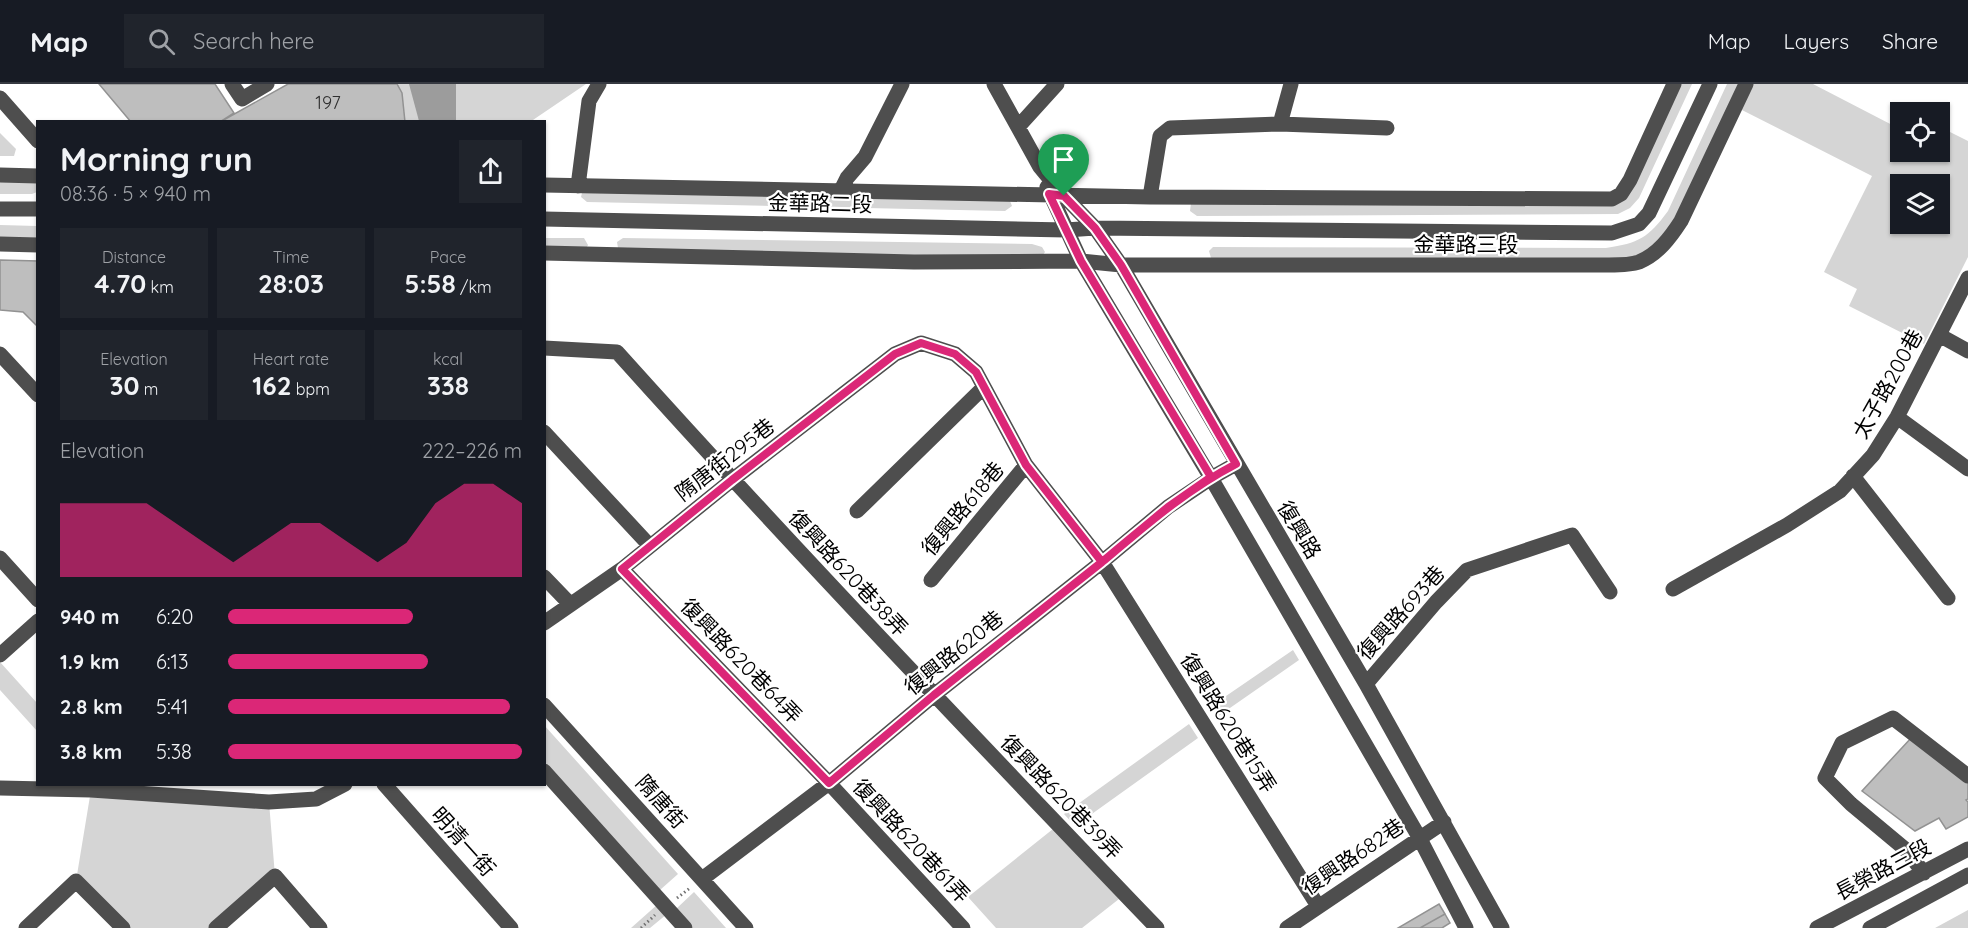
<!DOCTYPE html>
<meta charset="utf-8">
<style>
:root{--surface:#171b24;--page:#20242c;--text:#f1f3f6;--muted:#9ea1a6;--line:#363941;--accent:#db2777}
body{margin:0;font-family:Quicksand,"Noto Sans TC",sans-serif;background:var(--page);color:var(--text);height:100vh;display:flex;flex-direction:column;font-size:22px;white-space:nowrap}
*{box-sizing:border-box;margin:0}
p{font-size:20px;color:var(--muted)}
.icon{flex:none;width:33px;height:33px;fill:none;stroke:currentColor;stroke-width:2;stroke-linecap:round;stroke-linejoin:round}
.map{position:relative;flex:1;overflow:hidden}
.drawer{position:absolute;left:36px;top:36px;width:510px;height:666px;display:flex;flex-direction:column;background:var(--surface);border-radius:0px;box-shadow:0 2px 4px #0004}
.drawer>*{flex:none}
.fabs{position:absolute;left:1890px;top:18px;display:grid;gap:12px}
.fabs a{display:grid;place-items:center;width:60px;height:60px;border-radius:0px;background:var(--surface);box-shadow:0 2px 4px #0004;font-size:30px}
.pin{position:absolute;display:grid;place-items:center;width:51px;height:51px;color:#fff;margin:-62px -26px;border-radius:50% 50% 50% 0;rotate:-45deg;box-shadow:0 0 6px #0007}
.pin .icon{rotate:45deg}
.round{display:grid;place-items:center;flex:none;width:63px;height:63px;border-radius:0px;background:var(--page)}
.overview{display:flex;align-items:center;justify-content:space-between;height:102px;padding:0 24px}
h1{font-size:33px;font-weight:800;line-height:45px}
.figures{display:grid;grid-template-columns:repeat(3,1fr);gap:9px;height:102px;padding:6px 24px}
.figures div{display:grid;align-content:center;border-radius:0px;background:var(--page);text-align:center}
.figures b{font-size:26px;font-weight:800}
.figures small{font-size:16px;font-weight:400}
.figures p{font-size:16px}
.chart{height:168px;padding:12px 24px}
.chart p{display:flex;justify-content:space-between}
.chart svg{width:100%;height:108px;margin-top:6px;fill:var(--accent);opacity:.7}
ul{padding:0 24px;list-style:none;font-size:20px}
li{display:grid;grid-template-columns:96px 72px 1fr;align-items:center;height:45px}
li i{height:15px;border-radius:8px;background:var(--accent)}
header{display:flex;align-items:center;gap:36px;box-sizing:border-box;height:84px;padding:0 30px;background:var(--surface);border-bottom:2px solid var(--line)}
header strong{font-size:28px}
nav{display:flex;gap:33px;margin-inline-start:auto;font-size:21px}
.search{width:420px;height:54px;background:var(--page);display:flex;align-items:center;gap:15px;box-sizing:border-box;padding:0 21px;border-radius:0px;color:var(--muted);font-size:22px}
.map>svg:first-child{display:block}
.green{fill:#d5d5d5;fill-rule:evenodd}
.water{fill:#9c9c9c}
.building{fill:#bebebe;stroke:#929292;stroke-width:1.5}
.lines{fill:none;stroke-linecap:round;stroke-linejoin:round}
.path{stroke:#707070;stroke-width:3;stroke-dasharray:1.5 3;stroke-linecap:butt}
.minor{stroke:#4e4e4e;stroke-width:15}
.route-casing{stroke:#fff;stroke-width:12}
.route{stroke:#db2777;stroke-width:8}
.labels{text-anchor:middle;stroke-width:4.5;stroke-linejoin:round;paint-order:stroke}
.number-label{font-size:18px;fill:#303030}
.street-label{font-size:21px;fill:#000;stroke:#fff}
</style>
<header>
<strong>Map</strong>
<div class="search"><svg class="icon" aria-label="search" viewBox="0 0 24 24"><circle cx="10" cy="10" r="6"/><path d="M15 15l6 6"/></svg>Search here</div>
<nav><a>Map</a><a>Layers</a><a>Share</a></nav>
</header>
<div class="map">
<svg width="1968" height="844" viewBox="0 0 1968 844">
<rect width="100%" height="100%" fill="#fff"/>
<path class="green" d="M391,0h195l-56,38 -128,-1z
M1680,0h12l-53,114 -9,10 -12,6 -421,2 -7,-5 1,-8 425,1z
M1727,0h13l-55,119 -20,32 -22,18 -12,5h-420l-2,-7 4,-4 393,1c33,-5 42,-10 62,-37z
M1748,0h65l85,44 2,-5v29h40v-25l28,14v116l-44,87 -75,-38 8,-17 -33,-17 48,-96 -136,-69zM1900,100h40v40h-40z
M0,49l16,16 -2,7h-14z
M0,95l37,3v10l-5,2h-32z
M585,107l425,10 2,5 -7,5 -418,-9 -6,-5 1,-4z
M0,141l37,1v15l-37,-1z
M545,154h39l4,7 -1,2 -42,2z
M623,154l409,6 10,3 3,5 -4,6 -423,-10 -1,-6z
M1293,566l6,10 -82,57 -7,-10z
M0,578l37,41v28l-37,-41z
M1189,640l9,14 -123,88 -11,-12z
M544,641l134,149 -18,16 -115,-127z
M91,706l178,12 6,74 -59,52h-93l-47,-47z
M1053,745l66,70 -37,29h-86l-28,-31z
M694,808l32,36h-33l-17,-19z
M658,820l9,10 -17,14h-19z
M1968,826v18h-33z"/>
<path class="water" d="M409,0h47v37h-37z"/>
<path class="building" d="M99,0h116l19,29 -14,9h-89z
M288,0h109l5,9 3,29h-185z
M0,176l38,1v66l-15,-15 -23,-2z
M1912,653l56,43v19l-2,1 2,2v15l-22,12 -7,-11 -24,13 -53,-40z
M1439,820l6,10 -25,14h-22z
M1445,830l5,9 -8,5h-22z"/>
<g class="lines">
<path class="path" d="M677,814l13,-10
M641,844l14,-13"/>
<path class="minor" d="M232,0l10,15 25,-15
M994,0l46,83 24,29 31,32 26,37 245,419 136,244
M0,14l38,43
M1280,40l107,4
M1018,43l39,-43
M0,91l38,1
M544,101l606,12 462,2 9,-5 9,-14 44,-96
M578,102l11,-85 10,-17
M1047,103l34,74 130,217 208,359 47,91
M841,106l6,-12 18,-21 37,-73
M1150,113l10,-61 10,-8 110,-4 11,-40
M0,125h38
M544,135l522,11 29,-2 517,5 27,-9 10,-11 61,-129
M0,160l38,1
M544,169l370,9 167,-1 40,4h488c9,0 22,0 30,-3 19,-8 31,-24 42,-41l65,-137
M1939,251l29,16
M544,264l73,4c176,196 358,386 540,576
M0,270l38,41
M1897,333l71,52
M544,348l106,114
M1853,392l95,122
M857,427l127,-124
M0,474l38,42
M622,485l207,214 134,145
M544,493l26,27
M931,496l95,-115
M1673,505l114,-64 53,-34 33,-36 24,-38 71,-139
M544,539l78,-54 110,-89 163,-126 26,-11 34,11 21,18 50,93 76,97 216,344
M0,571l38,-34
M1366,600l70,-82 31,-32 105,-35 38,57
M544,621l202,223
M544,687l141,157
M384,700l127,144
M0,704l91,2 178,12 47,-3 29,-15
M1924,789l-19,-24 -54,-45 -26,-26 17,-35 51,-25 75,58
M702,795l127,-96 105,-88 168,-133 66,-55 43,-29 25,-14
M26,844l50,-47 47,47
M216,844l59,-52 45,52
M1287,844l157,-106
M1817,844l151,-79
M1870,844l98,-53"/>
</g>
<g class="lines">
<defs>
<path id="route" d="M1064,112l-15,-2 32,67 130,216 -43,30 -66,55 -168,133 -105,88 -207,-214 110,-89 163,-126 26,-11 34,11 21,18 50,93 76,97c43,-36 84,-72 134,-98l-115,-199 -26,-37 -31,-32"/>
</defs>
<use href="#route" class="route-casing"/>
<use href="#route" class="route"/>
</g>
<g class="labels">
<g class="number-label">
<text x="328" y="25">197</text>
</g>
<g class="street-label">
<text transform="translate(820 120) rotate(1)" y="7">金華路二段</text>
<text x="1466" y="168">金華路三段</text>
<text transform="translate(1888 300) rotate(-61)" y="7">太子路200巷</text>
<text transform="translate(725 376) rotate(-38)" y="7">隋唐街295巷</text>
<text transform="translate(963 425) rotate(-50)" y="7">復興路618巷</text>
<text transform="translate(1299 446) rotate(59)" y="7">復興路</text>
<text transform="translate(848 489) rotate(47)" y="7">復興路620巷38弄</text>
<text transform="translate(1401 529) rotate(-48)" y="7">復興路693巷</text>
<text transform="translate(954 569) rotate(-39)" y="7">復興路620巷</text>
<text transform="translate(741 577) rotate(46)" y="7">復興路620巷64弄</text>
<text transform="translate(1228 639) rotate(58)" y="7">復興路620巷15弄</text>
<text transform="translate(1061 713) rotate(46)" y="7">復興路620巷39弄</text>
<text transform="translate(661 718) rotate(48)" y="7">隋唐街</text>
<text transform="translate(911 757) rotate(47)" y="7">復興路620巷61弄</text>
<text transform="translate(463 758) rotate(48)" y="7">明清一街</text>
<text transform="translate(1353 773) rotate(-34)" y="7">復興路682巷</text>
<text transform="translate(1883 786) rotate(-28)" y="7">長榮路三段</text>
</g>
</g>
</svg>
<div class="fabs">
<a><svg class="icon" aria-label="locate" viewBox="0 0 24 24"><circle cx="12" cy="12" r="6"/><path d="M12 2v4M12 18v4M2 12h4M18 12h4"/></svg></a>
<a><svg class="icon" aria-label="layers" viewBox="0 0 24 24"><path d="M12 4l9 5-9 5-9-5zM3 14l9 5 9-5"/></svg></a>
</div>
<div class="pin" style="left:1064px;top:112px;background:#1e9e55"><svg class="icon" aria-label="arrive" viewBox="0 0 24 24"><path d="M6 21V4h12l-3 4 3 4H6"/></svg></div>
<section class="drawer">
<div class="overview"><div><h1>Morning run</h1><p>08:36 · 5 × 940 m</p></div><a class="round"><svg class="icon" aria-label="share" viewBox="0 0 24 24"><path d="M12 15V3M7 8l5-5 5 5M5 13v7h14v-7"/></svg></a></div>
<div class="figures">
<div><p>Distance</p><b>4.70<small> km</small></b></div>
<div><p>Time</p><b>28:03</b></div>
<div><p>Pace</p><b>5:58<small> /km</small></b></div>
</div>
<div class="figures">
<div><p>Elevation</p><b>30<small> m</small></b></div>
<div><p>Heart rate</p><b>162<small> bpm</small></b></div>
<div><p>kcal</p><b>338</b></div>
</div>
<div class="chart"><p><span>Elevation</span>222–226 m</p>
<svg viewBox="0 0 160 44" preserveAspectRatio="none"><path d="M0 44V14L10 14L20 14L30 14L40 22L50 30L60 38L70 30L80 22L90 22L100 30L110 38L120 30L130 14L140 6L150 6L160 14V44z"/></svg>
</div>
<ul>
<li><b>940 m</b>6:20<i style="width:63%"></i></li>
<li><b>1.9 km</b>6:13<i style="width:68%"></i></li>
<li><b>2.8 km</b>5:41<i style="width:96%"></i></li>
<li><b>3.8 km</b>5:38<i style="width:100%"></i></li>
</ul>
</section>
</div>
